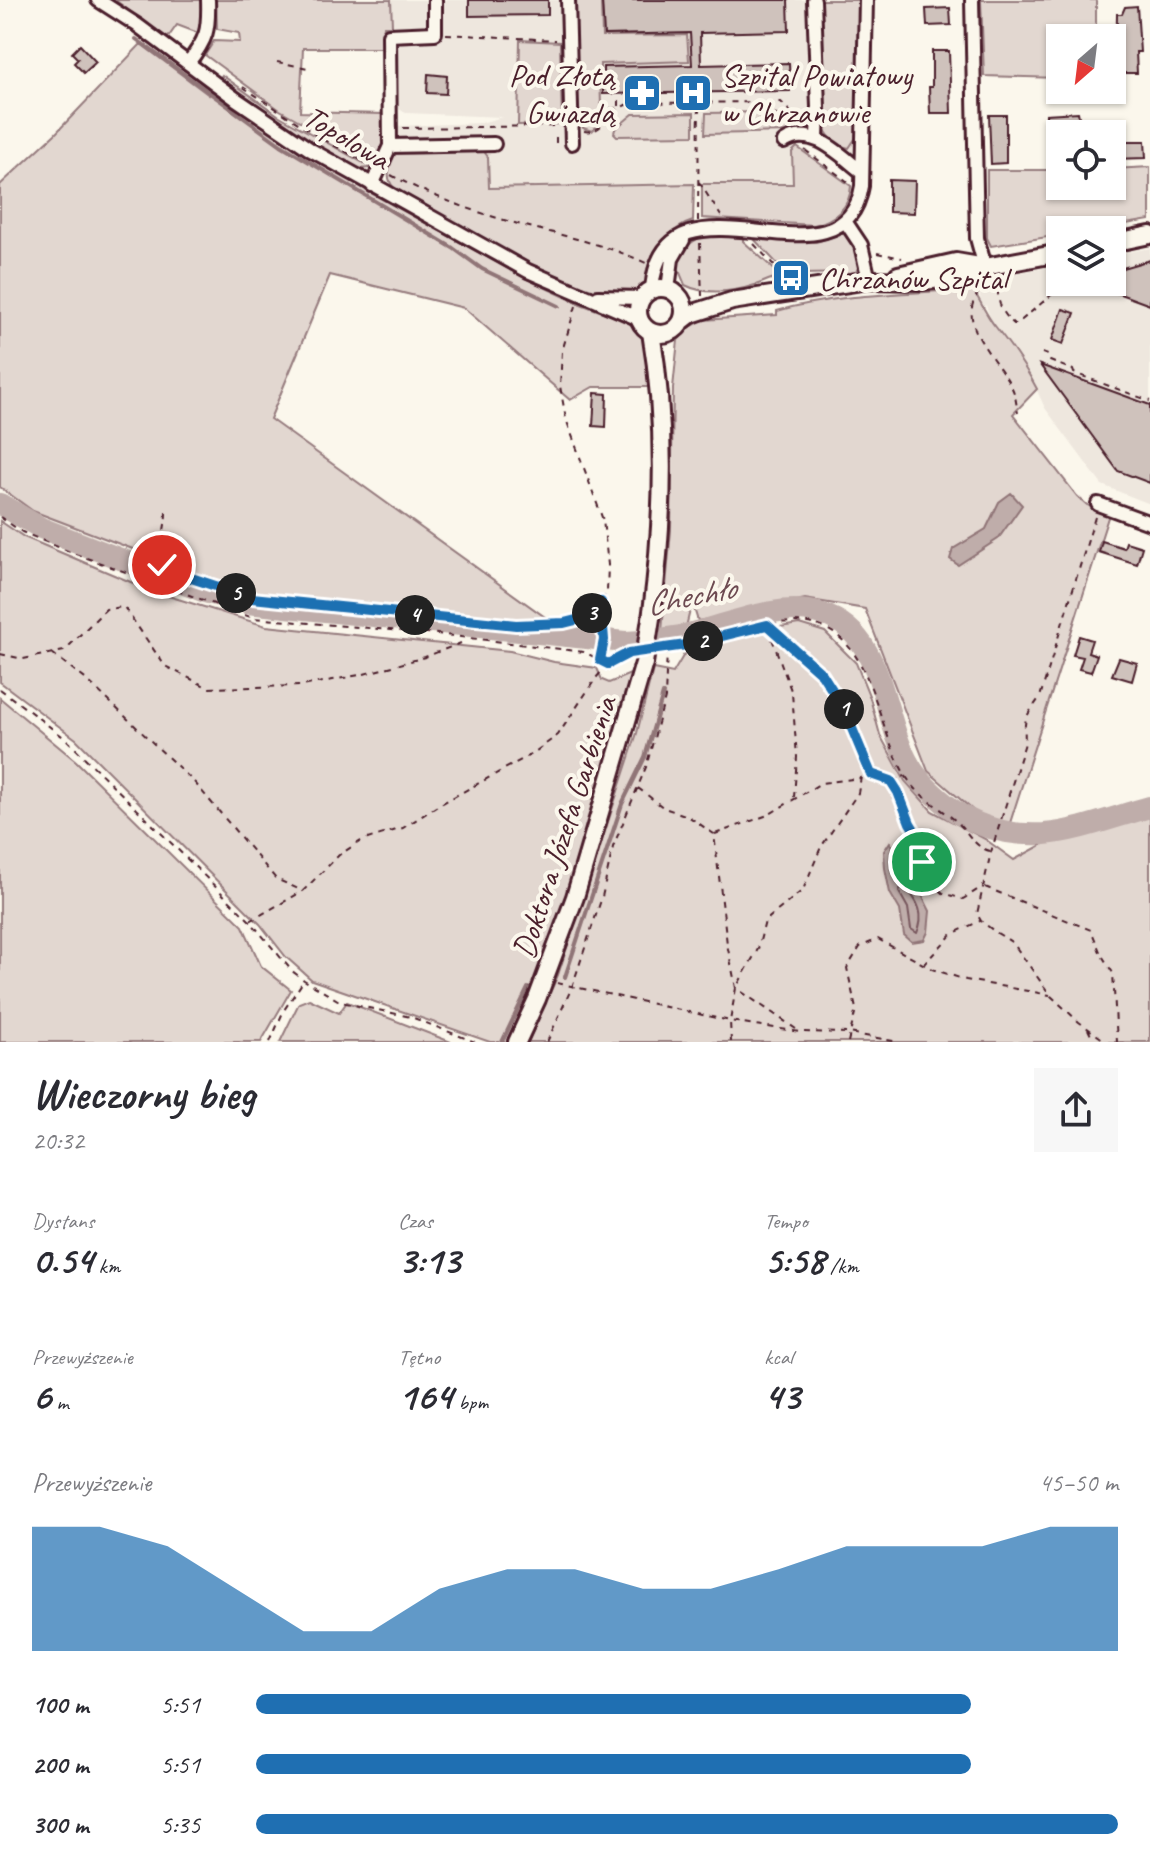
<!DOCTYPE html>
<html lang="pl">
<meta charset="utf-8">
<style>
:root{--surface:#fff;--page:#f7f7f7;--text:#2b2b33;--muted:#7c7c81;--accent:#1f6fb2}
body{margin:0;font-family:Caveat,sans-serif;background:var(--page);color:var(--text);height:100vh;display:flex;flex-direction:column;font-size:30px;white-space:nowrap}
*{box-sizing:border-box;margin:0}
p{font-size:26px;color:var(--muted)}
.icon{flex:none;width:44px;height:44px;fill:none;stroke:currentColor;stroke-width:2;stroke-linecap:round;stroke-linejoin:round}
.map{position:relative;height:1042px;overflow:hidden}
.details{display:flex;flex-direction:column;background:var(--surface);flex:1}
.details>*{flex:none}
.needle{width:52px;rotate:208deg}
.buttons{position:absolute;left:1046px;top:24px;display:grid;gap:16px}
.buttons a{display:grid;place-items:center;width:80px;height:80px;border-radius:0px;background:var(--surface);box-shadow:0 2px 6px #0004;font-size:40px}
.pin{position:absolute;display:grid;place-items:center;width:68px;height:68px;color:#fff;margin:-34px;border:4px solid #fff;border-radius:50%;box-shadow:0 2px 8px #0007}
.km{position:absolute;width:40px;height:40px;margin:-20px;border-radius:50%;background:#222;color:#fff;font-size:22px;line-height:40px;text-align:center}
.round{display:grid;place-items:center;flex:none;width:84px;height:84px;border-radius:0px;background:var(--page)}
.summary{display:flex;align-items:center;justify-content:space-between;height:136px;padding:0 32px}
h1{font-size:44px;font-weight:800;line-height:60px}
.stats{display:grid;grid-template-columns:repeat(3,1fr);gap:12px;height:136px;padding:8px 32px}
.stats div{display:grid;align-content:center}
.stats b{font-size:40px;font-weight:800}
.stats small{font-size:22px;font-weight:400}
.stats p{font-size:22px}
.chart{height:224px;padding:16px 32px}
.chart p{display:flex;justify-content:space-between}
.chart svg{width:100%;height:144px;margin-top:8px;fill:var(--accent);opacity:.7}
ul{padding:0 32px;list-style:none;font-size:26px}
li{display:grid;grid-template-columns:128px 96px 1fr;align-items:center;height:60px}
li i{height:20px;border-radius:10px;background:var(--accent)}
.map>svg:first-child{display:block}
.built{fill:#eee7de}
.green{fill:#e2d7d0;stroke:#967b7e;stroke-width:2}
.water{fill:#bfadaa;stroke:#907477;stroke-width:2}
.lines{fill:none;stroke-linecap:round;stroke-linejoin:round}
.shore{stroke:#79585e;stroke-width:2}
.stream{stroke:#907477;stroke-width:4}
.river{stroke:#bfadaa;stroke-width:22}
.building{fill:#cfc2bc;stroke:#4a1f2b;stroke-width:2}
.minor-casing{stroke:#4a1f2b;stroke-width:18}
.major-casing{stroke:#4a1f2b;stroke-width:22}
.path{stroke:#4a1f2b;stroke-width:2;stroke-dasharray:6 6;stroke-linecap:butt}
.minor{stroke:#fbf7ec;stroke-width:12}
.major{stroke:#fbf7ec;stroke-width:16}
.major-bridge-casing{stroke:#4a1f2b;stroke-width:22;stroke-linecap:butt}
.major-bridge{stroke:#fbf7ec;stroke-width:16}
.route-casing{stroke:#fff;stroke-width:16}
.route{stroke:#1f6fb2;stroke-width:10}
.labels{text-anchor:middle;stroke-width:8;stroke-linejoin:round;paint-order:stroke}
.poi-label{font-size:32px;fill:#4a1f2b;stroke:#fbf7ec;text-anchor:start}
.street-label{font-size:32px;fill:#4a1f2b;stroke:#fbf7ec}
.water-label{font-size:34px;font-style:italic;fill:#6d4a51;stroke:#fbf7ec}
</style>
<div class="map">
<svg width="1150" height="1042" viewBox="0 0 1150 1042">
<rect width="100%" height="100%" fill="#fbf7ec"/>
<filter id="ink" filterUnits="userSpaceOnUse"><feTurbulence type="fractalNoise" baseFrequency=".0125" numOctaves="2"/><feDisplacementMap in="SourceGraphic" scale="16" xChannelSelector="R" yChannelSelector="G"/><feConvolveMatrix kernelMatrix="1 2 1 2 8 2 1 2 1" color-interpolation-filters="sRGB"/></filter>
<g filter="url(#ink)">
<path class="built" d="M391,0h481l1,20 -5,49 3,105 -57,-32 -11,1 -6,4 -4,37 -305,4v-31l-5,-7 -88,2 1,-26 85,-3 21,-6 -96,-4 -9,-5v-59l4,-6h22l-31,-17z
M1150,248v256l-48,-19 -57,-77 -18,-39 -34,-44 -7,-19 -5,-3 -3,-20 33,-9 49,-9v17h52v-27z"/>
<path class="green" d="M115,0h86v34l-24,-9 -10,14z
M216,0h175l1,26h-8l-2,22h-79l-3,64 84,2 1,30 -10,19 -95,-53 -75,-55 9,-14 26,1 -1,-9 -22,-4z
M574,0h27l1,36 85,-1 2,26 -89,3 1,45 14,-1 -23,23 -9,-3 -3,-17h-4z
M820,0h41l-4,66v70l-8,12c-13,-2 -20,-10 -25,-20z
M981,0h115v38h-36v40l-76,-2z
M520,40l40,2 2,82 -44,1z
M141,44l68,51 4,-5 18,15 136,86 158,87 53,25 49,18 16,13 7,53h-57l-23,13 -106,-92 -134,-33 -60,144 286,206 -305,-31 -218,-83 -33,-24v-302l55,-51z
M222,75l56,40 94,53 -16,1 -41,-24 -96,-66z
M768,112l9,3 13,10 -1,7 -84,2 1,-21z
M694,113v22l-77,1 -3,-3 1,-4 18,-15z
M797,147l54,39c-1,22 -17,34 -37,39l-112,-7v-34h91l-1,-32z
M483,150l5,7 1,31 205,-4 -1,37c-22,7 -37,27 -46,48l4,2c-3,10 -8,21 -19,22 -57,9 -187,-75 -238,-105 -10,-12 -4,-22 1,-36z
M1150,167v53l-60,10h-30v5l-69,11 -4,-8v-68h73v16h52v-17z
M844,233c12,10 21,27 11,40l-55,1 -1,-4 -14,2 -32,-34 63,4z
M706,235l37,3v3l35,32 1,4c-9,1 -16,6 -24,8 -21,7 -51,10 -70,0l-7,-17h-3c6,-18 13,-26 31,-33z
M973,289c6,10 15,29 22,37 16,20 30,40 42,63l-24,25 64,82 10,9 22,9 -100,312 -26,-7 -55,-48 -63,-162 -60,-10 -107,22 -6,-19 -6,25 -24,4 9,-101 2,-142 5,-48 12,-13 13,-7 74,-5v-4c64,-18 130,-17 196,-22z
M0,521l24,16 128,54 114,35 244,25 44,11 43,6 5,12 7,3 26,-11 -43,144 -53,161 -31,65h-18l-178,-62 -26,-23 -26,-33 -184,-185 -76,-57z
M799,624l26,8 31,31 14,35 10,37 25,46 27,30 53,28 29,21 46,-25 90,-21v228h-622l30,-67 79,-242 16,-64 20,4 19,-32z
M0,698l76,63 167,165 18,40 30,24 -30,52h-261z
M309,999l30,14 8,-11 104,40h-171l19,-39z"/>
<path class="water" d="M1011,493l11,12 -24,34 -40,26 -8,-6 3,-10 33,-20 13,-27z
M890,842l11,29 19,20 10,20 -2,21 -4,8 -12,2 -8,-7 -4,-25 -10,-17 -5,-25 -1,-17z"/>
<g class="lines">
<path class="shore" d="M901,887h4c14,15 20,28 12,46l-6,-4 -3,-21 -9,-16z"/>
<path class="stream" d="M136,39l145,106 172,103 29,21 77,37
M678,644l2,-15
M565,977l57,-173 23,-47 18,-63
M502,1042l26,-54"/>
<path class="river" d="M0,504l41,24 164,64 42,11 378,39c19,-1 36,-3 55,-6 44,-9 97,-36 142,-22 64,20 59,104 88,152 10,17 26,31 42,43 27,19 58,27 92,25 35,-3 72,-18 106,-27"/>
</g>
<path class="building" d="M469,0h79v15l-79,1z
M602,0h186l1,31 -89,2 1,32 88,-2 1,28 -187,3v-27l89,-2 -2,-32 -86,2z
M1137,6l3,46h-4l1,21h-21l1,-59h5l3,-7z
M950,8l1,17 -24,1 -1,-17z
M80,45l16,17 -12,11 -10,-10 4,-4 -6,-6z
M932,51h17l2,62h-21l-1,-26h3z
M428,74l19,2 -1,18 -19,-1z
M1078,112l2,10 -3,6 -31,2v-16z
M989,115h17v48l-15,1z
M1112,141h33l1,17 -34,1z
M889,180l26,1 -1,32 -25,-1z
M1150,260v45l-60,-22 22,-1v-11z
M1063,309l12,4 -12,31 -11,-4z
M1040,365l110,40v78l-32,-12z
M595,393l12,1 -1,33 -13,-1z
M1102,541l22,7 2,-6 16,5 -5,17 -38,-12z
M1079,636l13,4 -4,12 9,3 -6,17 -12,-3 4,-12 -10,-2z
M1119,658l18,5 -5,18 -20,-6z"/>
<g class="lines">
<defs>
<path id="minor" d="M98,0l39,25 99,74 75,51 217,121 111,48
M568,0l4,143
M814,0l4,107 -1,32
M972,0l5,238 8,29
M188,63c19,-24 21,-33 20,-63
M784,142c28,-18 56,13 77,29
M390,146l104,-2
M372,185l18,-39 -1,-111 46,-2v-33
M845,221l16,24 8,35
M652,289c11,-131 191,11 210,-103l4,-186
M668,289l4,-30 11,-19
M598,297l44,1
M1098,504l52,19"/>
<path id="major" d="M1112,243l38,-8
M898,275l58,-13 29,5
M638 311a23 23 0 1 1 46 0a23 23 0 1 1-46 0Z
M682,321l9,-7 41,-13 137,-21 51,1 38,-3 13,-3 14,-8 75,-14
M651,332c16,93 13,186 1,280
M517,1042l20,-43 38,-102 69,-234"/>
</defs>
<use href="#minor" class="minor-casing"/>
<use href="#major" class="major-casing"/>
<path class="path" d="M446,34l110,6
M277,62l31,6
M243,87l81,53 43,23
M619,106v-12
M403,128l157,-2
M584,131c21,4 26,-25 49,-28l148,-1 20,21
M556,143v-7l4,-1
M805,150l43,32
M391,175c39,21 84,37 127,49 45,12 88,20 130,40
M699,182l22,34
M698,221l1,-129
M700,243l2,53
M754,244l31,33
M877,253l25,5
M1002,278c-9,16 -2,34 12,46h3l40,-34 11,-5 26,5
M979,292c-25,32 20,68 33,96 4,8 4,16 6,25
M576,306l-14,45 -2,35 6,33 37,101 5,45 -1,27 -6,10 3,38 -4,19
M1042,353l6,2 2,6 23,9 1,3 76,28
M166,512c0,19 -8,34 -4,53l8,6 82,27 264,27 48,-2 24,-6 13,-15
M0,517l22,15 48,20 183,66 184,16 147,18 22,11
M1095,517l-55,180c-15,22 -16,18 -15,46l-34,109 -14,62 4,7 13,10 19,12 38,53 28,26 28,20
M659,649l108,-24 55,49 21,33 28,67
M52,653l37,29 106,101 81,96 27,12
M0,654l23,5 41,-8 42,-42 18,-2 41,59 44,22 93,-2 62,-12 61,-17 41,-16
M0,689l66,50 184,182 42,50 12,9 37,22 70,15 64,25
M871,774l20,7 7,11 12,31 11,18 4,35 18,17 20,6 19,-12
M892,781l13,-5
M638,788l26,20 24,8 26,18 13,110 9,44 60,41
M794,797l3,-40 -5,-64 -25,-68c106,-22 100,82 137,148 13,24 36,33 54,50 11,10 16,24 32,28
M715,834l53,-19 53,-32 39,-5
M985,887l106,43 10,24 12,19 4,69
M250,921l53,-30 36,-36 22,-14 42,-13 36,-23 93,-51 26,-19 38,-57 12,-14 21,-11
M923,965l29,-31 28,-13
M557,983l173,38 70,11 49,1 50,9
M1088,1029l6,13
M270,1042l14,-32 20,-30
M547,1042l25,-55 30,-90 11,-50 33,-80 19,-69 2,-48
M731,1042l-1,-21 6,-33 22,-39 7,-28 38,-31 18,-43 37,-54 3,-16 9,-3
M848,1042l8,-33 -9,-41 13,-21 18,-8 54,30 34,11 84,15"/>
<use href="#minor" class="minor"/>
<use href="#major" class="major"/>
<defs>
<path id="major-bridge" d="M644,663l8,-51"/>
</defs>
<use href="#major-bridge" class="major-bridge-casing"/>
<use href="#major-bridge" class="major-bridge"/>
</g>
</g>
<g class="lines" filter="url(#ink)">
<defs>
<path id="route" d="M162,565l8,6 82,27 264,27 48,-2 24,-6 13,-15 3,38 -4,20 8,4 21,-11 57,-8 81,-20 55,49 21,33 28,67 20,7 7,11 12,31 11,18 1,21"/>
</defs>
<use href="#route" class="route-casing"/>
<use href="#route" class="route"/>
</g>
<defs>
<symbol id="pharmacy-square" viewBox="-11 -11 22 22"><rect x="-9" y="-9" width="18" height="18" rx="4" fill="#1f6fb2" stroke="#fbf7ec"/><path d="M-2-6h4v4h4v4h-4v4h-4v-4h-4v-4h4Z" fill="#fff"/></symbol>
<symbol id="hospital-square" viewBox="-11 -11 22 22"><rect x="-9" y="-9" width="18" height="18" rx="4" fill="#1f6fb2" stroke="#fbf7ec"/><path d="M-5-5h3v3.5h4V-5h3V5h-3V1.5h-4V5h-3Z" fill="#fff"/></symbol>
<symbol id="bus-square" viewBox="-11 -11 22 22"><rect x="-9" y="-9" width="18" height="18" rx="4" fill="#1f6fb2" stroke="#fbf7ec"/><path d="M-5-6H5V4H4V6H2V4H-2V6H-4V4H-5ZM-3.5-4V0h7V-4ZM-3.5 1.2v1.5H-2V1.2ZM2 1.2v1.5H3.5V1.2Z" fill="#fff"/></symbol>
</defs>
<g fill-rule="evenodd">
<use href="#pharmacy-square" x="620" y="71" width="44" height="44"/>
<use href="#hospital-square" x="671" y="71" width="44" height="44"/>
<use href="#bus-square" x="769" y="256" width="44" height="44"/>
</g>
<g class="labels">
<g class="poi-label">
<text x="614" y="86" text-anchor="end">Pod Złotą<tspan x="614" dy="37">Gwiazdą</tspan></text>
<text x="721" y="86">Szpital Powiatowy<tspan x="721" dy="37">w Chrzanowie</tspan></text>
<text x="819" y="289">Chrzanów Szpital</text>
</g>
<g class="street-label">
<text transform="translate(347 137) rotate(31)" y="11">Topolowa</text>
<text transform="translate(564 827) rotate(-72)" y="11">Doktora Józefa Garbienia</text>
</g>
<g class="water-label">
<text transform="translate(690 595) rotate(-11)" y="12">Chechło</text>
</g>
</g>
</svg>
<div class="buttons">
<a><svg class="needle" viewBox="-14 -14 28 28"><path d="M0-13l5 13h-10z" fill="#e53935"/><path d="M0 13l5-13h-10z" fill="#7c7c81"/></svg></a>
<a><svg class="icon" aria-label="locate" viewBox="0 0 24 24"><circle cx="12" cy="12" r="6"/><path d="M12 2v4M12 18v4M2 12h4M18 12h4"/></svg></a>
<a><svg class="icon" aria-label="layers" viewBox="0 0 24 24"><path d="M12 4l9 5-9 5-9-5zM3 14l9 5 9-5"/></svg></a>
</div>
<div class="pin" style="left:922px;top:862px;background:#1e9e55"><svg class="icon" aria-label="arrive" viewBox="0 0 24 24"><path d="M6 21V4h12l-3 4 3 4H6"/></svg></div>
<div class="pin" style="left:162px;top:565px;background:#d93025"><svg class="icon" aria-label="check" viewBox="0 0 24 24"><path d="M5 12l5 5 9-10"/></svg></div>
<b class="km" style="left:844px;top:709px">1</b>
<b class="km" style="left:703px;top:641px">2</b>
<b class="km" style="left:592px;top:613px">3</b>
<b class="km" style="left:415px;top:615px">4</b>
<b class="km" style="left:236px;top:593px">5</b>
</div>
<section class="details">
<div class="summary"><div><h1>Wieczorny bieg</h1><p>20:32</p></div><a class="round"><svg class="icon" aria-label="share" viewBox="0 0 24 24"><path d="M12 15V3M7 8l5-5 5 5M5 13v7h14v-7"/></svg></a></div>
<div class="stats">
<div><p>Dystans</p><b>0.54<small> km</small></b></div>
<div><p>Czas</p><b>3:13</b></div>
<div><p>Tempo</p><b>5:58<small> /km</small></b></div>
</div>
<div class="stats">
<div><p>Przewyższenie</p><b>6<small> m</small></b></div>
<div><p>Tętno</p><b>164<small> bpm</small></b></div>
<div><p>kcal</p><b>43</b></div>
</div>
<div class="chart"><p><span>Przewyższenie</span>45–50 m</p>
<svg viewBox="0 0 160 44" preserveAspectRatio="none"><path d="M0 44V6L10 6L20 12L30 25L40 38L50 38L60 25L70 19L80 19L90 25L100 25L110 19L120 12L130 12L140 12L150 6L160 6V44z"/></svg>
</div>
<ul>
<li><b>100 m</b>5:51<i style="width:83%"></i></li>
<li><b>200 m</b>5:51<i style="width:83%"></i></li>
<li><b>300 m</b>5:35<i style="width:100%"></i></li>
</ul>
</section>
